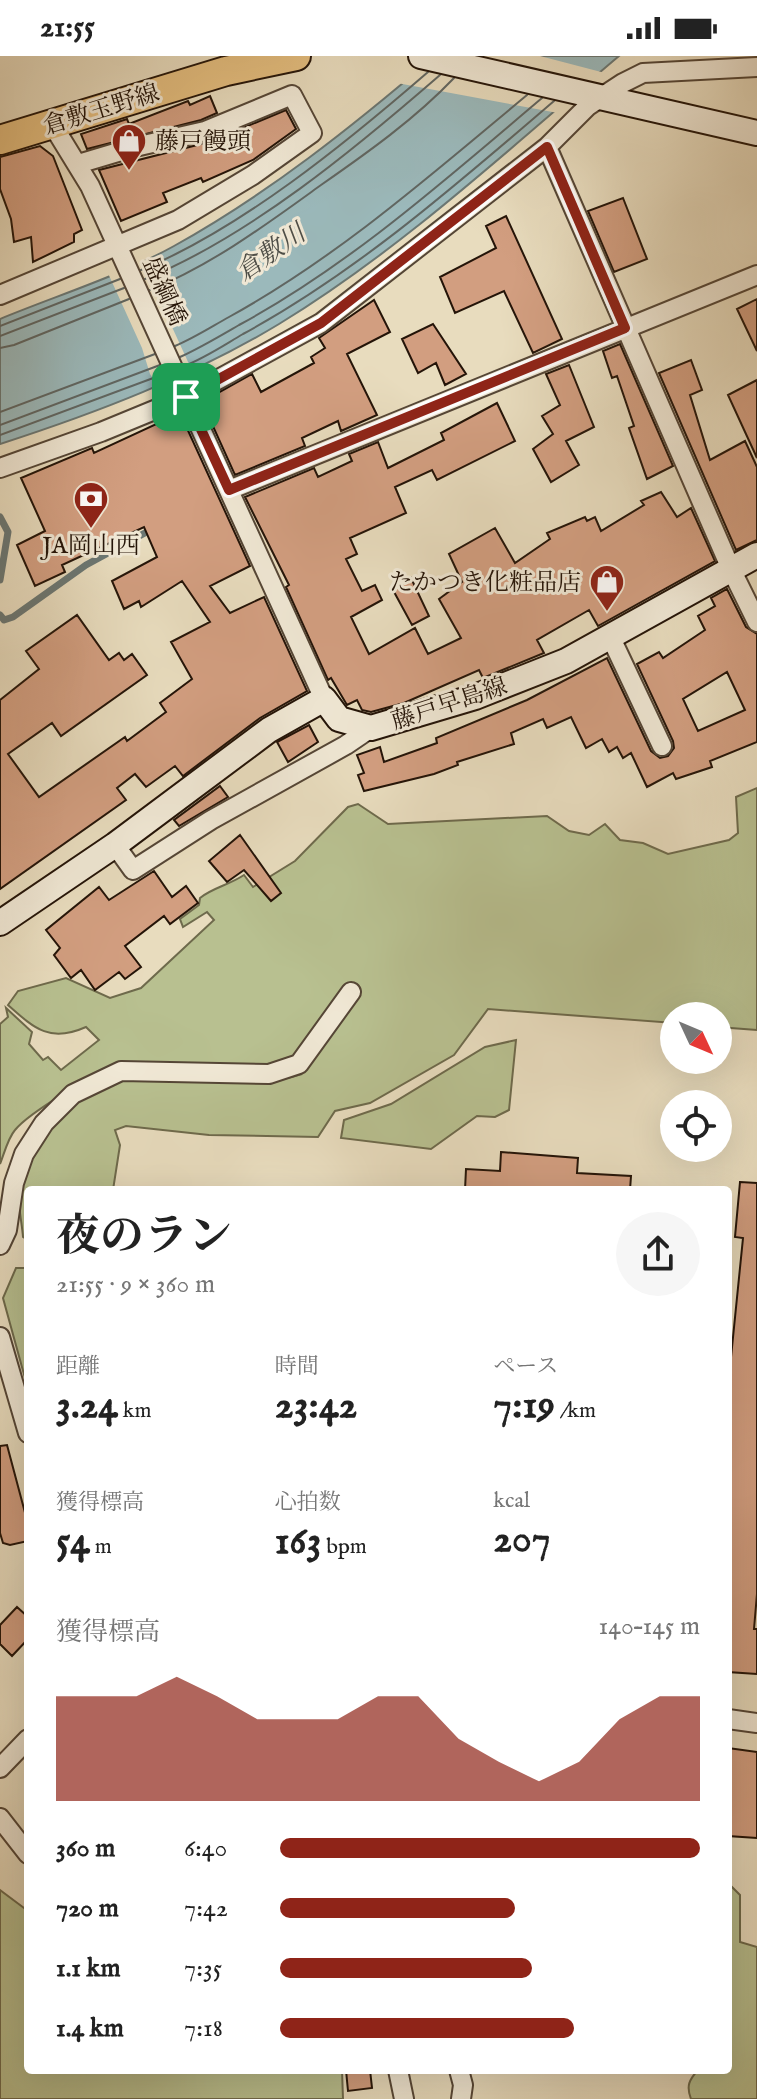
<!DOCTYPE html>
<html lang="ja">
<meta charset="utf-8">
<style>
:root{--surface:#fff;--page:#f6f6f6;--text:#222;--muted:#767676;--accent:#8f2418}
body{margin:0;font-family:"IM FELL English","Noto Serif JP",serif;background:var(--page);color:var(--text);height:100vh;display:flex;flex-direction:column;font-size:30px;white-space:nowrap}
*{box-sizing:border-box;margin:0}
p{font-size:26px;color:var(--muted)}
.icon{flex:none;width:44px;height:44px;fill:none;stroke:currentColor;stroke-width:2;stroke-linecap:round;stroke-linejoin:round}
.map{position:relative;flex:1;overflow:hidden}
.panel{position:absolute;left:24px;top:1130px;width:708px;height:888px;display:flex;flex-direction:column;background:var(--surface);border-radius:8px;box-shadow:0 8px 32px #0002}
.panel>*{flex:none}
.needle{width:52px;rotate:134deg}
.tools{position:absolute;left:660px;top:946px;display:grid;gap:16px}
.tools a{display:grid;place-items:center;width:72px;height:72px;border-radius:50%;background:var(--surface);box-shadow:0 8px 32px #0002;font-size:40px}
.pin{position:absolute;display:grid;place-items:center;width:68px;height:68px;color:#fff;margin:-34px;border-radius:16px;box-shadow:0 4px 12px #0006}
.round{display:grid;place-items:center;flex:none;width:84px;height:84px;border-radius:42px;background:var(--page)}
.head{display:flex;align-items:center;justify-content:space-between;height:136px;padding:0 32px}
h1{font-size:44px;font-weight:700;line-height:60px}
.metrics{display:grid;grid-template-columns:repeat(3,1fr);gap:12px;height:136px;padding:8px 32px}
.metrics div{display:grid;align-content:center}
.metrics b{font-size:40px;font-weight:700}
.metrics small{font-size:22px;font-weight:400}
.metrics p{font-size:22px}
.chart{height:224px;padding:16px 32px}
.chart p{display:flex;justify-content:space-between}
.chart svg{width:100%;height:144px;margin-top:8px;fill:var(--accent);opacity:.7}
ul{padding:0 32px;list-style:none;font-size:26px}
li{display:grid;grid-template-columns:128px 96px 1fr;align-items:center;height:60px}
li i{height:20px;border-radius:10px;background:var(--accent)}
.status{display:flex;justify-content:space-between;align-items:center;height:56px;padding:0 40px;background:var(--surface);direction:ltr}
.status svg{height:22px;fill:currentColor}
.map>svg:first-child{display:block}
.green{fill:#b8c090;stroke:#6e6a4c;stroke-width:2}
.water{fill:#9bb9bb;stroke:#6b7773;stroke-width:2}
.pier{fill:#e8dcbe}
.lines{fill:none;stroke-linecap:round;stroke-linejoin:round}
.shore{stroke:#606662;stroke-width:2}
.stream{stroke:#6b7773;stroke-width:7}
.building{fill:#d29e80;stroke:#241408;stroke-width:2;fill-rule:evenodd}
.minor-casing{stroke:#554636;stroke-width:22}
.secondary-casing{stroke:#241408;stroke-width:28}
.primary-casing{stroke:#241408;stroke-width:32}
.minor{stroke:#f0e8d5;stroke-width:18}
.secondary{stroke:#f0e8d5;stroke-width:24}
.primary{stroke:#e4be7f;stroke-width:28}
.route-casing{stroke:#fff;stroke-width:16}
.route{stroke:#8f2418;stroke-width:10}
.labels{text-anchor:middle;stroke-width:6;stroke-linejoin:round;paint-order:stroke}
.street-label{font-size:24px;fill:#241408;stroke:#f0e8d5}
.poi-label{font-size:24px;fill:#241408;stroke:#f0e8d5;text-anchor:start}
.water-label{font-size:26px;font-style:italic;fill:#4e4e47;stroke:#f0e8d5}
</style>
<div class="status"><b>21:55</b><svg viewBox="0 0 49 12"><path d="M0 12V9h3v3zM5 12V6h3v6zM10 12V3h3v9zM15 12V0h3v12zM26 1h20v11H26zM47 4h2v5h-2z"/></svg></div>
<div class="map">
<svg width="757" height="2043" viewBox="0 0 757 2043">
<rect width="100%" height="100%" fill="#e8dcbe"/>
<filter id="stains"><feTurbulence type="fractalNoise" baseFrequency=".0025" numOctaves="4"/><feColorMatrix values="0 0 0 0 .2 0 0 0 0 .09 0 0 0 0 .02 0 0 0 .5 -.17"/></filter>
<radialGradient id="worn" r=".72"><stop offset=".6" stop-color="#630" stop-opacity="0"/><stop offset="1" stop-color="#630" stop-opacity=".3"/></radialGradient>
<path class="green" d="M757,732v242l-39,-3v-11h-44v7l-186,-14 -34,46 -84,48 -35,8 -17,26 -109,-2 -83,-9 -11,4 5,15 -7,45h-85v50l-5,-3c-1,-16 -7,-39 -4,-54 4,-19 18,-38 28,-54 53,-89 175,-28 255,-55 -53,-8 -131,-16 -183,-7 -22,4 -90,46 -104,63 -7,8 -11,24 -15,34v-140l8,-7 -2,-9 26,24 -3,12 14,16 5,-3 13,13 38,-30 -13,-13c-36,16 -51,2 -78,-22l10,-14 48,-13 44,20 31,-10 73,-68 -7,-8 -24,15 -3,-8 19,-14 1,-7c12,-10 29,-13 44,-23l9,12 42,-26 53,-54 10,-3 30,20 159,-8 22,15 20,4 16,-11 15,16 23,3 25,11 61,-14 9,-7 -2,-36z
M516,984l-7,70 -14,7 -18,-1 -46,33 -90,-11 3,-18 47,-16 94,-57z
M16,1212h12v121l-25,-91z
M728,1799l1,29 11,11v47l17,5v152h-66c-5,-13 -2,-19 7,-29h30z
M0,1834l28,21v159h314l1,29h-343z"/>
<path class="water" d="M435,0h184c-109,92 -217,193 -340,268 -86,52 -183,89 -279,120v-125c58,-24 120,-43 174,-73 94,-52 179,-120 261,-190z"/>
<path class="pier" d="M429,0h111l65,17 -47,40 -161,-30z
M140,201l54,118 -34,14 -10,-15 -8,-26 -35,-77z"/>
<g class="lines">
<path class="shore" d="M141,214c100,-41 205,-127 287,-198
M145,223c104,-42 211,-131 295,-204
M150,234c62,-25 117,-66 171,-105 46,-32 94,-66 133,-107
M0,270l120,-47
M0,280l124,-48
M175,290c19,-8 36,-19 54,-29 109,-60 203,-143 298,-222
M0,292l14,-3 115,-46
M180,301c20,-9 40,-21 59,-32 111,-60 207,-146 303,-227
M184,310c21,-8 40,-21 59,-32 114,-62 213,-149 311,-233
M0,356l155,-58
M0,369l160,-60
M0,379l164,-61"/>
<path class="stream" d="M0,461l8,15 -8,48
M0,559l4,5 9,-3 73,-52 68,-37"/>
</g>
<path class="building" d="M210,40l7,17 -16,7 -114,29 -6,-15 46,-15 2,5 59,-23 2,4z
M286,54l10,19 -43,31 -50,22 -2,-4 -38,15 4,9 -46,19 -22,-51 110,-28z
M40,90l13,10 29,74 -8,4v8l-41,20 -2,-25 -17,5 -3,-23 -11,-30v-32z
M623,142l24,61 -33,13 -26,-61z
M506,160l56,123 -29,14 -29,-62 -49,22 -15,-36 56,-29 -10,-22z
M757,243v52l-20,-42z
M374,244l16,32 -43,22 30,61 -36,16 -3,-10 -36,17 3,8 -70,29 -33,-73 50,-28 9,18 53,-29 -3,-6 14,-9 -6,-10z
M433,268l33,50 -21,11 -9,-22 -18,10 -16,-34z
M620,288l53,122 -26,13 -18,-51 5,-2 -17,-50 -5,2 -9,-27z
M691,304l11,30 -12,5 20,65 35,-19 12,26v73l-21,10 -77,-177z
M569,309l25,62 -28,14 13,24 -28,17 -18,-33 20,-15 -11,-18 18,-11 -14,-31z
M757,324v78l-29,-63z
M497,347l18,38 -78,39 -5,-10 -37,17 11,26 -56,25 7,16 -11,5 16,32 13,-6 7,15 -31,17 18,37 46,-26 13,26 33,-16 -22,-39 23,-17 -13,-28 46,-26 20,35 35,-24 -3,-6 38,-16 2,4 8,-4 6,14 43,-26 -3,-4 20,-9 16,25 14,-9 24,53 -117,65 -9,-16 -52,30 7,13 -61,25 -4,-8 -75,33 -33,9 -9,-2 -5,-10 -10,5 -16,-27 -3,2 -42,-93 3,-2 -44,-88 69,-29 4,9 34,-16 -3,-7 29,-12 10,26 56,-28 -3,-7z
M180,357l70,153 -40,20 20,27 34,-16 43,94 -47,27 -77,58 -8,-10 -29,21 -11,-13 -18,14 9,12 -126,89v-189l39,-31 -13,-18 51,-36 32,45 10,-7 5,7 8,-6 15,21 -86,61 -9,-13 -44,31 31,43 86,-60 2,4 39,-29 -6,-9 32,-24 -21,-37 39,-20 -28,-41 -41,26 -2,-6 -15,8 -12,-28 45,-24 -13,-30 -82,38 3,7 -30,14 -18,-41 28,-14 -24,-53 71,-30 2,5z
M411,522l18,38 -17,9 -19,-35z
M727,533l19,38 11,7v108l-47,19 2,6 -36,12 -3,-6 -26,14 -16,-34 -8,5 -6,-11 -8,5 -7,-13 -16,9 -15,-31 -24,11 -4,-9 -32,14 3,11 -57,18 1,3 -24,9 -70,17 -6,-16 6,-2 -7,-18 23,-8 4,15 53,-19 -1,-5 91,-38 80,-42 44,93 9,7 8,-2 6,-8 -1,-7 -36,-77 22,-12 4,6 42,-28 -7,-14 17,-10 -4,-8zM727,616l18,38 -47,21 -15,-32z
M309,669l9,17 -30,20 -11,-20z
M220,730l8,11 -49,29 -5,-6z
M240,779l41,58 -10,8 -27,-31 -17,12 -18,-21z
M154,815l18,26 14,-11 12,17 -28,21 -6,-8 -39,30 16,21 -16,12 -6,-7 -24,18 -14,-20 -10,8 -17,-23 6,-7 -14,-18 53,-43 10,13z
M501,1096l77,6 -1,15 54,3 -1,14h-165l1,-21 34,2z
M740,1126l17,1v411l-3,35h3v45l-29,-2v-285l15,-149 -8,-1z
M7,1389l21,79v17l-18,4 -7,-2 -3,-10v-87z
M17,1551l11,10v22l-16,17 -12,-12v-19z
M728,1692l29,4v86l-29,-2z
M346,2014h24l2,18 -24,3z"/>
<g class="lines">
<defs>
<path id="minor" d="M52,68l38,62 234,513
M547,91l184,422 26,53
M0,239l178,-75 75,-45 59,-42 -20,-38 -87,36 -70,16 -57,17
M0,412l101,-36 85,-35 135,-74 226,-176 41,-41 35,-23 20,-10 114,-6
M229,434l528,-215
M611,582l51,108
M115,789l18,25 78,-50 135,-75 25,-17
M0,1189l7,-15 7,-47 10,-29 20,-31 29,-29 48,-23 148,3 30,-10 52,-72
M0,1281l28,96
M728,1663l29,4
M0,1712l28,-29
M0,1762l28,36
M398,2014l6,29
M459,2014l4,15 -2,14"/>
<path id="secondary" d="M421,0l336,77
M0,867l115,-78 154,-115 55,-31 15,20 32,9 104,-31 91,-36 191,-106"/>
<path id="primary" d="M0,84l226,-69 70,-15"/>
</defs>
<use href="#minor" class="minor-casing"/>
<use href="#secondary" class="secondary-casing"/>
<use href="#primary" class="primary-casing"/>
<use href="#minor" class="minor"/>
<use href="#secondary" class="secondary"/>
<use href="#primary" class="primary"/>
</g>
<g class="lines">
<defs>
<path id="route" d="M547,91l78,181 -396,162 -43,-93 135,-74z"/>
</defs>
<use href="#route" class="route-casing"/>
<use href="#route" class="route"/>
</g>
<defs>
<symbol id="shop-pin" viewBox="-11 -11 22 30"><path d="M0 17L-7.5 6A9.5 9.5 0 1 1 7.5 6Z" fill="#8f2418" stroke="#f0e8d5"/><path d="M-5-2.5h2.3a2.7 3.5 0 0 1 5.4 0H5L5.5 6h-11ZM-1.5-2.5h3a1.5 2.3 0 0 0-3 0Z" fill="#fff"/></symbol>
<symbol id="bank-pin" viewBox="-11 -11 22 30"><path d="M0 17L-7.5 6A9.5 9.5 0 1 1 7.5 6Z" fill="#8f2418" stroke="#f0e8d5"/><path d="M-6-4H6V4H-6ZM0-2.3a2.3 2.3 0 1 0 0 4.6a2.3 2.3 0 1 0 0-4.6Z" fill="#fff"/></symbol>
</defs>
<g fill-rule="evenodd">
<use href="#shop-pin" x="109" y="65" width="40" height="54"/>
<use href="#bank-pin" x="71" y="423" width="40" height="54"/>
<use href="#shop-pin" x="587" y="506" width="40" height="54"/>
</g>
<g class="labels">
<g class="street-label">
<text transform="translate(101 53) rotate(-17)" y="8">倉敷玉野線</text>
<text transform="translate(165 235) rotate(66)" y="8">盛綱橋</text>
<text transform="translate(449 647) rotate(-18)" y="8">藤戸早島線</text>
</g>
<g class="poi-label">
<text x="155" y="93">藤戸饅頭</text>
<text x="91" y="497" text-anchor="middle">JA岡山西</text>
<text x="581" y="534" text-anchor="end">たかつき化粧品店</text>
</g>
<g class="water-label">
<text transform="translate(270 196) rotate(-35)" y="9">倉敷川</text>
</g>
</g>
<rect width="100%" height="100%" filter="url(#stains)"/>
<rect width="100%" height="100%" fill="url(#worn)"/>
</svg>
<div class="tools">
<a><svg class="needle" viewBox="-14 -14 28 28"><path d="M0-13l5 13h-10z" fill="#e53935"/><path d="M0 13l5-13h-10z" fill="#767676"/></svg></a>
<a><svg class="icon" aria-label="locate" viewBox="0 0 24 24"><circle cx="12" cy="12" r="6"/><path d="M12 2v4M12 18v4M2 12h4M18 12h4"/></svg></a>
</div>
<div class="pin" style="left:186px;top:341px;background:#1e9e55"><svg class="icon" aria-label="arrive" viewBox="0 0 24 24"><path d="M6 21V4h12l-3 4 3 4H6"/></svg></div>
<section class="panel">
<div class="head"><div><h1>夜のラン</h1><p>21:55 · 9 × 360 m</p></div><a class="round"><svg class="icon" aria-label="share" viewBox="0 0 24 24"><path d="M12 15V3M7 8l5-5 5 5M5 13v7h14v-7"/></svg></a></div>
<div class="metrics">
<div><p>距離</p><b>3.24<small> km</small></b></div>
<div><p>時間</p><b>23:42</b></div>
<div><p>ペース</p><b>7:19<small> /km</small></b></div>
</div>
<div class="metrics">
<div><p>獲得標高</p><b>54<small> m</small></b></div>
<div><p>心拍数</p><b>163<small> bpm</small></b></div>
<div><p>kcal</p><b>207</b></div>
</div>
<div class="chart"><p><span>獲得標高</span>140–145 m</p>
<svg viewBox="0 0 160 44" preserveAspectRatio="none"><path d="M0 44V12L10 12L20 12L30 6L40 12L50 19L60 19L70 19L80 12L90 12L100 25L110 32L120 38L130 32L140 19L150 12L160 12V44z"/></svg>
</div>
<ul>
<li><b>360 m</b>6:40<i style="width:100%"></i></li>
<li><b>720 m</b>7:42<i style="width:56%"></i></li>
<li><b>1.1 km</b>7:35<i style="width:60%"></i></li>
<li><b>1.4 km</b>7:18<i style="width:70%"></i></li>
</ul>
</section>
</div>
